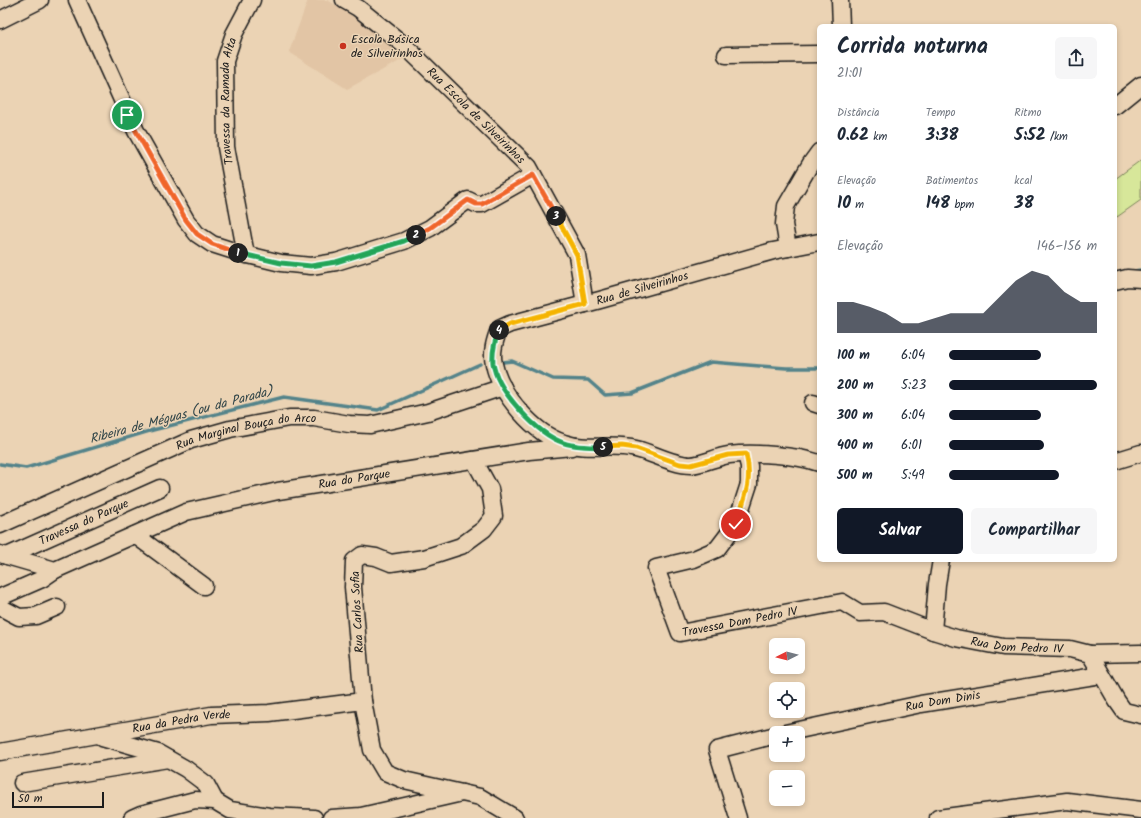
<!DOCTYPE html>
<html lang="pt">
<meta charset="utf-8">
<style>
:root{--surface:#fff;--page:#f6f6f7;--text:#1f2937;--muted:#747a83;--accent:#111827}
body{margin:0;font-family:Kalam,sans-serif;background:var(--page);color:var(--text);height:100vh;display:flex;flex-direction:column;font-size:15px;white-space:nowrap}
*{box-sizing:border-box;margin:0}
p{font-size:13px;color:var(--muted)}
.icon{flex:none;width:22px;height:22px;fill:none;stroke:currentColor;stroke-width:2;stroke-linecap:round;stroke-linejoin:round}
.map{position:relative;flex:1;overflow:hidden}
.side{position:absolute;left:817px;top:24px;width:300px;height:538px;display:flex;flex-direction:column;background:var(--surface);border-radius:6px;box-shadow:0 2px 6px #0003}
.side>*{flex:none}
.needle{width:26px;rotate:264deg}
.tools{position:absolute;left:769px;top:638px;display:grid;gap:8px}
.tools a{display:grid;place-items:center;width:36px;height:36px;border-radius:6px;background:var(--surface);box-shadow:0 2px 6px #0003;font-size:20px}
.scale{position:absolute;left:12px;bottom:10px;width:92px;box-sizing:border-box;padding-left:4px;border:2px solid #1c1c1c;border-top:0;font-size:11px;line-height:14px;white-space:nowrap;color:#1c1c1c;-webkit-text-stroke:3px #ebd3b4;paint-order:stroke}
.pin{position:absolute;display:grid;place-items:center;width:34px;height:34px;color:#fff;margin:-17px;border:2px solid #fff;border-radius:50%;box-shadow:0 1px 4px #0007}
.km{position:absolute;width:20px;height:20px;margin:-10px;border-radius:50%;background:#222;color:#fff;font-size:11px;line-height:20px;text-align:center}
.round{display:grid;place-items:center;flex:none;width:42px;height:42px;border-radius:6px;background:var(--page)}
.overview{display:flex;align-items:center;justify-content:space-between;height:68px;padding:0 20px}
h1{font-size:22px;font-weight:600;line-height:30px}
.figures{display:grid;grid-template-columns:repeat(3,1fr);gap:6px;height:68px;padding:4px 20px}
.figures div{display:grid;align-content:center}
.figures b{font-size:17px;font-weight:600}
.figures small{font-size:11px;font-weight:400}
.figures p{font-size:11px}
.chart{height:112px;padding:8px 20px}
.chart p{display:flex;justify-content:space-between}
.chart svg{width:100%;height:72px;margin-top:4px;fill:var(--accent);opacity:.7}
.action{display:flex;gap:8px;margin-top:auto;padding:8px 20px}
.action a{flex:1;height:46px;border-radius:6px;background:var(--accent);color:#fff;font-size:16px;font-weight:600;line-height:46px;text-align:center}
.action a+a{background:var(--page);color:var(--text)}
ul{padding:0 20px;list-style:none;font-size:13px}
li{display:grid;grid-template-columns:64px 48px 1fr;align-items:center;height:30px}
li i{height:10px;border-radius:5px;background:var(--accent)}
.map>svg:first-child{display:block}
.built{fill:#e2c5a5}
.green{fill:#d7e79a;stroke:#7a825b}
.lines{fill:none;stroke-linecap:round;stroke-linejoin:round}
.stream{stroke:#53838a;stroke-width:3.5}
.minor-casing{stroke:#1c1c1c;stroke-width:19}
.minor{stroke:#ebd3b4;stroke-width:16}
.split-1-casing{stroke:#fff;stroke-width:8}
.split-2-casing{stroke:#fff;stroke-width:8}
.split-3-casing{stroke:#fff;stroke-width:8}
.split-4-casing{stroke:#fff;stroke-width:8}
.split-5-casing{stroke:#fff;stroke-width:8}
.split-6-casing{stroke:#fff;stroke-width:8}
.split-1{stroke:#f0652b;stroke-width:5}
.split-2{stroke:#22a559;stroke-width:5}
.split-3{stroke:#f0652b;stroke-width:5}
.split-4{stroke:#f5b400;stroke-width:5}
.split-5{stroke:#22a559;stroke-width:5}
.split-6{stroke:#f5b400;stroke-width:5}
.poi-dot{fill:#c8321e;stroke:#ebd3b4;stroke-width:1.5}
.labels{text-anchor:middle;stroke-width:3;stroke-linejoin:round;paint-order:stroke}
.poi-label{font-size:12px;fill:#1c1c1c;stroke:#ebd3b4;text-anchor:start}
.street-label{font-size:12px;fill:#1c1c1c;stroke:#ebd3b4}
.water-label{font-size:13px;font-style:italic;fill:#33474a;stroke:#ebd3b4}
</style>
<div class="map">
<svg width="1141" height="818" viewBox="0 0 1141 818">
<rect width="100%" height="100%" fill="#ebd3b4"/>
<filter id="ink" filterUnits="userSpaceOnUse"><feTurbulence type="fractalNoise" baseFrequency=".025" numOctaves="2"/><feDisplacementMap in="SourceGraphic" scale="8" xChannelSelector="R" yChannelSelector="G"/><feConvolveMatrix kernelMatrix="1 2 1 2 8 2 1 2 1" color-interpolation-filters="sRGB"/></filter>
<g filter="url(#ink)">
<path class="built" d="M308,0h19l23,13 57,44 -60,32 -58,-37z"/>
<path class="green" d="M1141,160v40l-24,17 -2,-3v-35z"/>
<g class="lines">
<path class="stream" d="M1134,271l7,-1
M503,362l9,-1 41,18 35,1 17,15 27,-2 79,-31 75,6h33
M0,464l26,4 127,-38 131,-33 94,13 102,-46"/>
<defs>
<g id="minor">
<path d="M77,0l59,131 50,89 11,14 15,10 28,9 41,10 30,3 25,-4 68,-21 26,-13 38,-28 8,4h6l51,-29"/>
<path id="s1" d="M344,0l14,8 46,37 125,122 48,88 8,49"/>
<path d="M840,0l1,26"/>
<path d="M0,20l40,-20"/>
<path d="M726,55l93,-1"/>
<path d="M1115,106l26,-21"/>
<path d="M819,242l-46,9 -173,49 -90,24 -11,5c-4,11 -8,23 -5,35 6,30 40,70 70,79 23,8 48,0 72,6 17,4 37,16 55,16 12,-1 25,-8 38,-10 24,-3 67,0 90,8"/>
<path d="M788,248l-4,-24 2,-18 25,-43 8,-11"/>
<path id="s2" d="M246,255l-20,-108 -1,-86 9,-27 18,-34"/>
<path d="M1115,281l12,-3 14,1"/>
<path d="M813,403l6,2"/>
<path id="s3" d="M746,455l3,11v18l-13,40 -19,25 -23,10 -38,9 24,65 162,-31 18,11 24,-1 49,19"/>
<path d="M1115,461l26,-8"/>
<path id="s4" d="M0,525l191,-85 39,-11 59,-11h25l35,6 21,1 58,-13 75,-25"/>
<path d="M135,535l69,51"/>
<path id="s5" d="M0,554l55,16 131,-58 92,-21 251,-40 43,-4"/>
<path id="s6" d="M7,556l153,-68"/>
<path id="s7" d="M941,560l-4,24 -4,47 23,7 47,9 67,2 20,5 27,47 7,10 17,4"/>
<path d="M0,599l3,-3 39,-17 13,-9"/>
<path d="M0,602l2,6 17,9 17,-1 21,-9"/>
<path d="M1090,654l51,-1"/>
<path id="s8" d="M785,733l136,-29 180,-29"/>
<path d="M102,737l56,16 28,16 20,15 9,17"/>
<path id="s9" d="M0,752l211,-37 58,-2 94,-12"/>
<path d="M22,783l146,-24"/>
<path d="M462,793l-58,-13 -19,-8 -13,-22 -9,-49 -10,-114 1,-26 8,-6 14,2 15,6 33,-5 37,-12 23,-17 10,-13 -4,-27 -16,-29"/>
<path d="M132,818l9,-4 54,-14 20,1 15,9 39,6 45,2"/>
<path d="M331,818l30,-2 101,-23 18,4 35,21"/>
<path d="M738,818l-21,-68 59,-15"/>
<path d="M938,818l129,-17 74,9"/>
</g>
</defs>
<use href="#minor" class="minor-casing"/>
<use href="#minor" class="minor"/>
</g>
</g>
<g class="lines" filter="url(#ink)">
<defs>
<path id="split-1" d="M127,115l59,105 11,14 15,10 26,9"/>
<path id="split-2" d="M238,253l43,10 30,3 25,-4 68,-21 12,-6"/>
<path id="split-3" d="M416,235l14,-7 38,-28 8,4h6l51,-29 23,41"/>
<path id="split-4" d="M499,330l11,-6 75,-20 -8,-49 -21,-39"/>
<path id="split-5" d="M499,330c-4,10 -7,21 -6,33 4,28 44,71 71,80 12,4 26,4 39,4"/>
<path id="split-6" d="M603,447l19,-1 14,2 44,16 11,1 37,-10 18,-1c7,28 -2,45 -10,70"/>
</defs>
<use href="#split-1" class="split-1-casing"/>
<use href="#split-2" class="split-2-casing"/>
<use href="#split-3" class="split-3-casing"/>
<use href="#split-4" class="split-4-casing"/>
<use href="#split-5" class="split-5-casing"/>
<use href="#split-6" class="split-6-casing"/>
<use href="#split-1" class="split-1"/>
<use href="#split-2" class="split-2"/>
<use href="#split-3" class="split-3"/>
<use href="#split-4" class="split-4"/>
<use href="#split-5" class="split-5"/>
<use href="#split-6" class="split-6"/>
</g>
<circle class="poi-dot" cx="343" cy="46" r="4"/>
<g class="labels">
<g class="poi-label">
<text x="351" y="43">Escola Básica<tspan x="351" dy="14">de Silveirinhos</tspan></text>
</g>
<g class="street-label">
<text dy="4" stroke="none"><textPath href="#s2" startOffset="156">Travessa da Ramada Alta</textPath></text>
<text dy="4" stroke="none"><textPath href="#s1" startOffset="176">Rua Escola de Silveirinhos</textPath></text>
<text transform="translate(642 288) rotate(-16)" y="4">Rua de Silveirinhos</text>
<text dy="4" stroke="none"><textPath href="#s4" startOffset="265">Rua Marginal Bouça do Arco</textPath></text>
<text dy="4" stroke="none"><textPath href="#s5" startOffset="372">Rua do Parque</textPath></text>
<text dy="4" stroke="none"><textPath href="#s6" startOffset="84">Travessa do Parque</textPath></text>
<text transform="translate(357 612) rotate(-93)" y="4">Rua Carlos Sofia</text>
<text dy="4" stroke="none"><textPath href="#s3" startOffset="297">Travessa Dom Pedro IV</textPath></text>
<text dy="4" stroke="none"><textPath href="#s7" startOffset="157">Rua Dom Pedro IV</textPath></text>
<text dy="4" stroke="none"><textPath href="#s8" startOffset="161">Rua Dom Dinis</textPath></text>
<text dy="4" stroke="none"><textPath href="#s9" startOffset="184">Rua da Pedra Verde</textPath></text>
</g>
<g class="water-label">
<text transform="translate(181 414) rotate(-15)" y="5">Ribeira de Méguas (ou da Parada)</text>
</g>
</g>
</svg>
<div class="tools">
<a><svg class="needle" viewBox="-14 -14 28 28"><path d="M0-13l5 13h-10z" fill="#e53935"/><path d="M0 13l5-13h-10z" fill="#747a83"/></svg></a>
<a><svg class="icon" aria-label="locate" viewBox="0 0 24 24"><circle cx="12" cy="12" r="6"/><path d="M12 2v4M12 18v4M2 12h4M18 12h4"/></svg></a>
<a>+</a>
<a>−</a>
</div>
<div class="scale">50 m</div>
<div class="pin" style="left:127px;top:115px;background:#1e9e55"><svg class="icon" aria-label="arrive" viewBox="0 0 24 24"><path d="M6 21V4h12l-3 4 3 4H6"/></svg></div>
<div class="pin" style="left:736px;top:524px;background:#d93025"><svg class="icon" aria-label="check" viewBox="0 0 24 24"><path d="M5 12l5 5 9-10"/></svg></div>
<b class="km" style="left:238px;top:253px">1</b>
<b class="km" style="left:416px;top:235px">2</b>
<b class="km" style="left:556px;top:216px">3</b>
<b class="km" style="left:499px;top:330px">4</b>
<b class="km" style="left:603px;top:447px">5</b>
<section class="side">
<div class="overview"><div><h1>Corrida noturna</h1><p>21:01</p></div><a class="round"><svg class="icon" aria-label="share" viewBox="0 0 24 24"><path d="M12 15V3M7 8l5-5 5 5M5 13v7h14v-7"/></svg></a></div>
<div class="figures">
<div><p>Distância</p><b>0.62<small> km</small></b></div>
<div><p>Tempo</p><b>3:38</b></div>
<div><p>Ritmo</p><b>5:52<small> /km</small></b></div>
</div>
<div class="figures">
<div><p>Elevação</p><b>10<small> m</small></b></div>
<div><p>Batimentos</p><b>148<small> bpm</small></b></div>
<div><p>kcal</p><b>38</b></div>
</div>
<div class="chart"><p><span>Elevação</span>146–156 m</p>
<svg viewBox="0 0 160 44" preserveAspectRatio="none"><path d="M0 44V25L10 25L20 28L30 32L40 38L50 38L60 35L70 32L80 32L90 32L100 22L110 12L120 6L130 9L140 19L150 25L160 25V44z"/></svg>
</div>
<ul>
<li><b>100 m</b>6:04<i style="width:62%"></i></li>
<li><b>200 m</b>5:23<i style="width:100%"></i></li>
<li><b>300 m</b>6:04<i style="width:62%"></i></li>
<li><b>400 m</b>6:01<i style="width:64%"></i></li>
<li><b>500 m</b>5:49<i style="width:74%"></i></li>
</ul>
<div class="action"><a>Salvar</a><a>Compartilhar</a></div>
</section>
</div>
